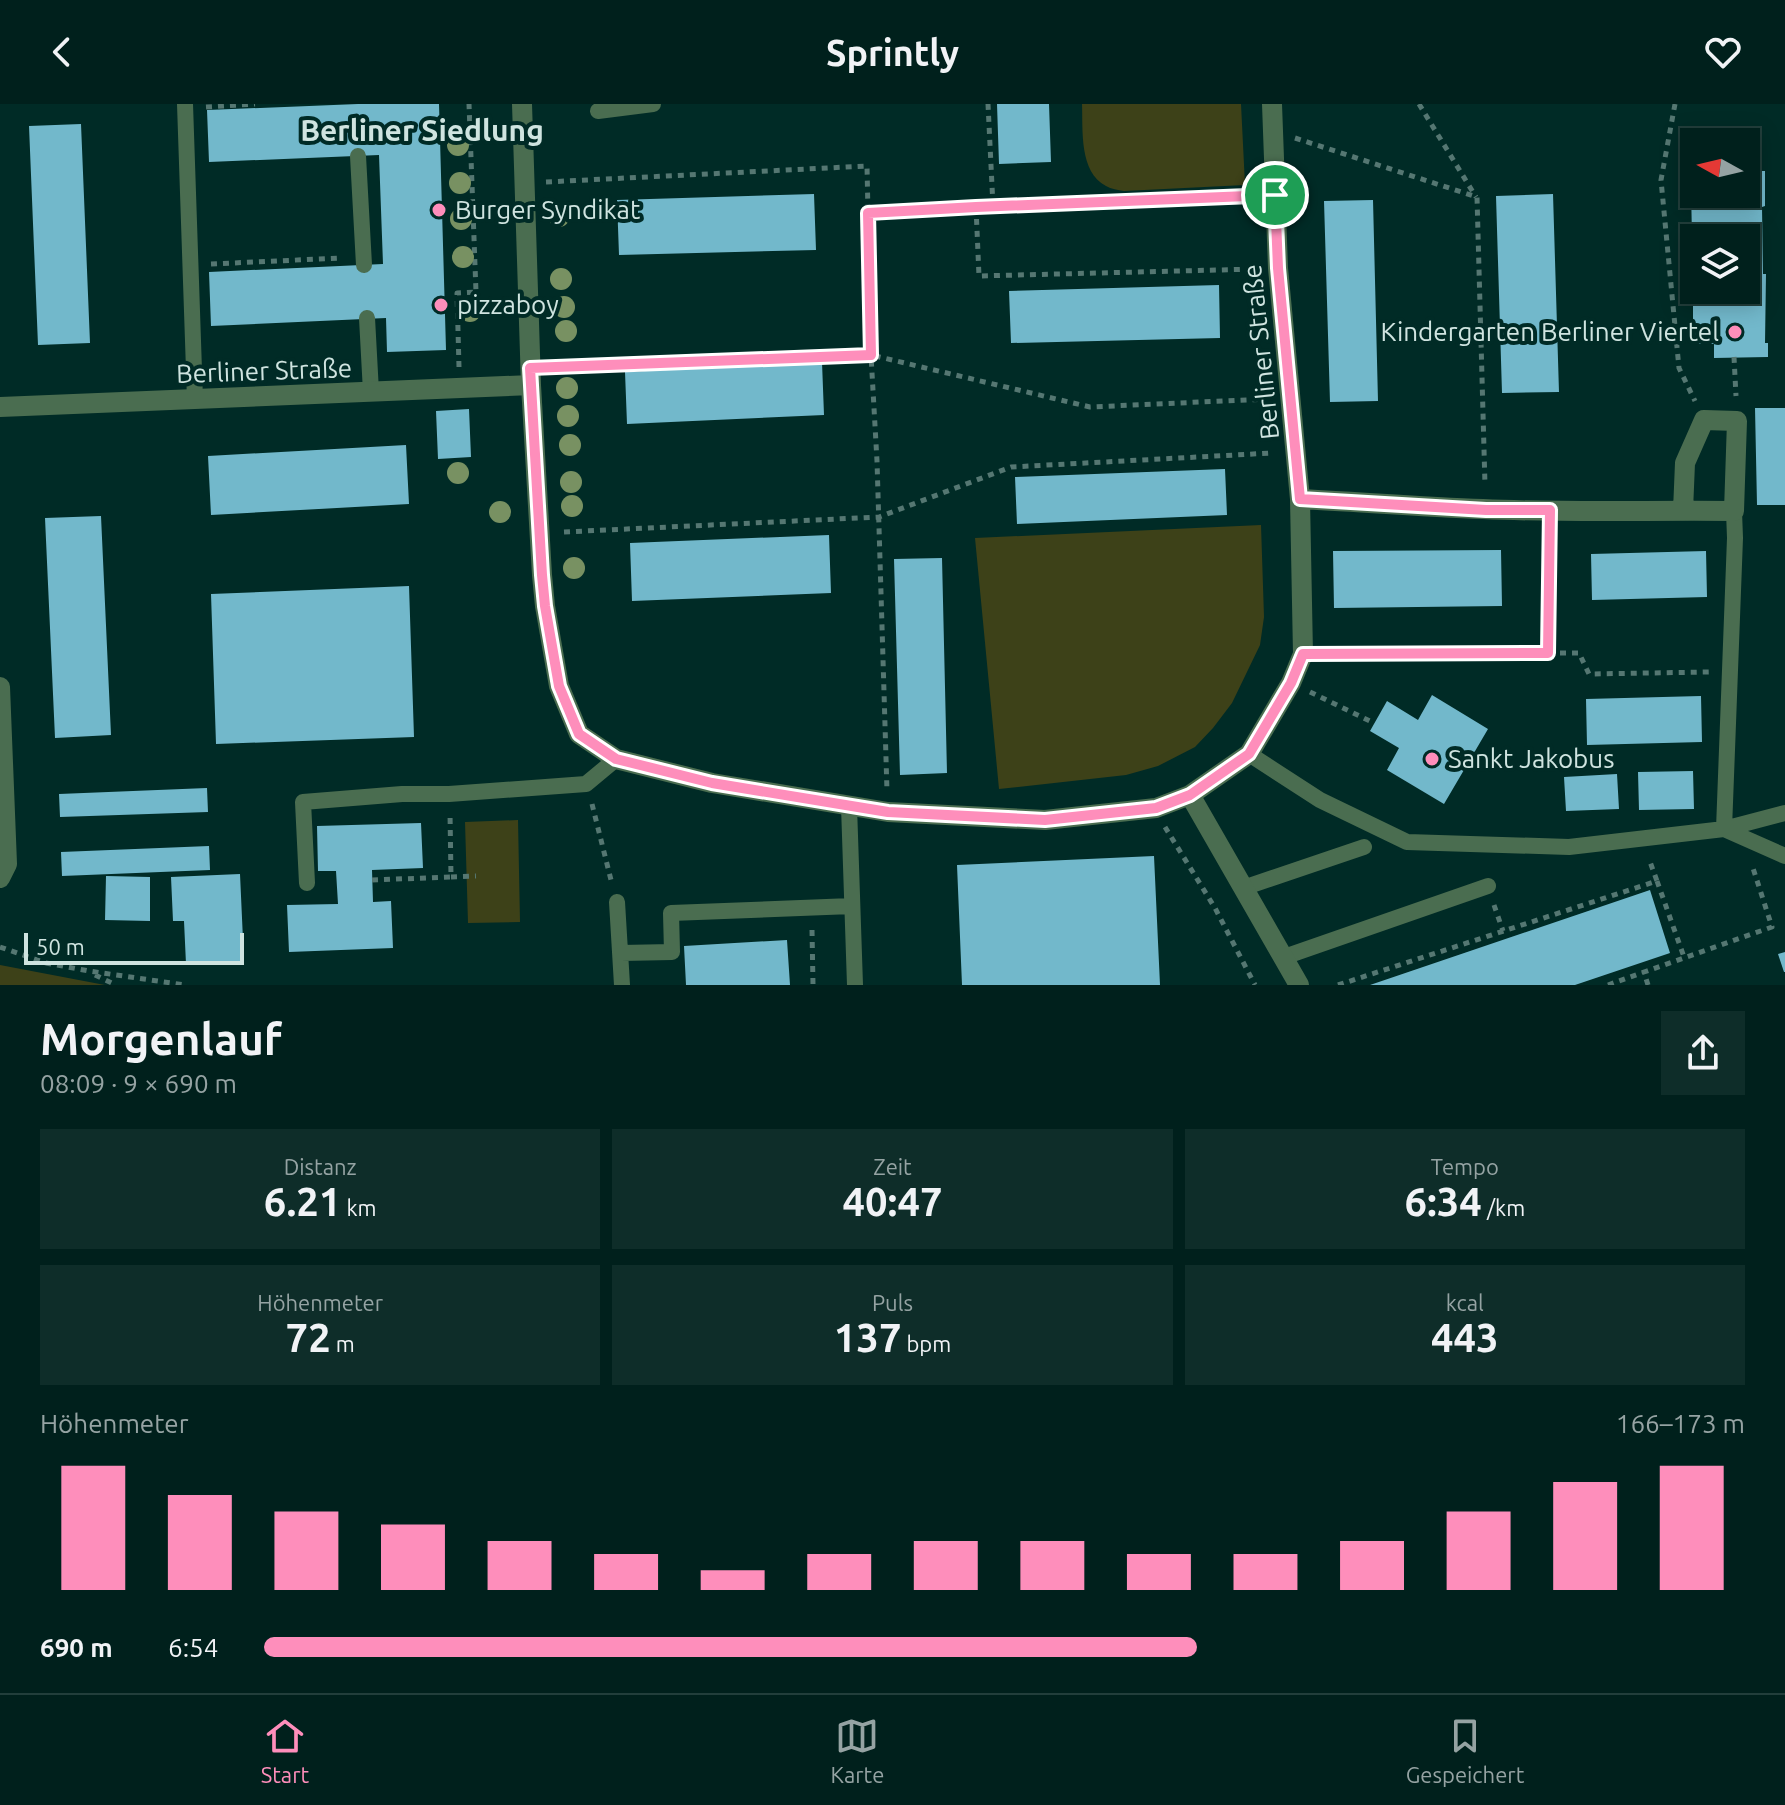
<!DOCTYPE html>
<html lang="de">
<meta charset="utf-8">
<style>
:root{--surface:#00201c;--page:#0e2d29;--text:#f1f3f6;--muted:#95a3a3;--line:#223e3b;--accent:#fe8ebb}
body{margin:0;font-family:Ubuntu,sans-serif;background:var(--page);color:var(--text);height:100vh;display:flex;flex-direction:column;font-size:30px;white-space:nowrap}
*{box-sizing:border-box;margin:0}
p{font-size:26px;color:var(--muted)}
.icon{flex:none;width:44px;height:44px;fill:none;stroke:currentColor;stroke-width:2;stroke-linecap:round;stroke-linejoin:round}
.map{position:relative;height:881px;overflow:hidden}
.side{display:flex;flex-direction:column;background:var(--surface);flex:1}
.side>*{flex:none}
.needle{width:52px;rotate:278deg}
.controls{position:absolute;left:1680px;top:24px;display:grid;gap:16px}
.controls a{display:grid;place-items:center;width:80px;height:80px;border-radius:0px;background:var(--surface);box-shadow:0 4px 20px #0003,0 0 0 2px var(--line);font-size:40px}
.scale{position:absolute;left:24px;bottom:20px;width:220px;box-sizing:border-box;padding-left:8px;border:4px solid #cfe4e0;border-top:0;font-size:22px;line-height:28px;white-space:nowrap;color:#cfe4e0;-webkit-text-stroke:6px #002b26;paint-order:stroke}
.pin{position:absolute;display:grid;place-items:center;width:68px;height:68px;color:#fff;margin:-34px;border:4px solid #fff;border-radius:50%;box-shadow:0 2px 8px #0007}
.round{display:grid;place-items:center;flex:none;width:84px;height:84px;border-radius:0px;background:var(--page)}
.head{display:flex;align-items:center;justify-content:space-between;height:136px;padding:0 40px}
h1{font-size:44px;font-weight:700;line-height:60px}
.stats{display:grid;grid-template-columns:repeat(3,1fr);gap:12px;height:136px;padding:8px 40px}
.stats div{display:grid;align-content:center;border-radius:0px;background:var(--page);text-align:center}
.stats b{font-size:40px;font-weight:700}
.stats small{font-size:22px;font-weight:400}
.stats p{font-size:22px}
.chart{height:224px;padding:16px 40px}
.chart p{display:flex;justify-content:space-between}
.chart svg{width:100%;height:144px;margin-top:8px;stroke:var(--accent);stroke-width:6}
ul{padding:0 40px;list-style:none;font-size:26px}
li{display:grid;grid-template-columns:128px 96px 1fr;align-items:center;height:60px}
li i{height:20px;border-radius:10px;background:var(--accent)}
header{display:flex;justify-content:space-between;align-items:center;height:104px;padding:0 40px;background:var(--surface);font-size:36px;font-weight:700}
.tabs{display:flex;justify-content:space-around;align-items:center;height:112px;border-top:2px solid var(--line);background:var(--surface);font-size:22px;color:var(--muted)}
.tabs a{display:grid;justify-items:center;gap:4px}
.tabs .current{color:var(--accent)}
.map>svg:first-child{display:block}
.green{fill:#3d4118}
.building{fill:#72b8cb;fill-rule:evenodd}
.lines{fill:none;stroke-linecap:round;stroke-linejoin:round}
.path{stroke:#557772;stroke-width:5;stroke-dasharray:6 6;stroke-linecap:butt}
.lane{stroke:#4a6d50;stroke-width:16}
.street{stroke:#4a6d50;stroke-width:20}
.tree{fill:#789162}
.route-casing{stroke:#fff;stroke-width:16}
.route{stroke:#fe8ebb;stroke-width:10}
.poi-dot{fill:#fe8ebb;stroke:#002b26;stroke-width:3}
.labels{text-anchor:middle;stroke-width:8;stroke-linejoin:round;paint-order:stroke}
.poi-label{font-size:26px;fill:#cfe4e0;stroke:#002b26;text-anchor:start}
.street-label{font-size:26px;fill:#cfe4e0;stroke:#002b26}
.quarter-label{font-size:30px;font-weight:bold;fill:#cfe4e0;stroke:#002b26}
</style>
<header><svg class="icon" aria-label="back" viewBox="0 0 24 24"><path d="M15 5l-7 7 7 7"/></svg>Sprintly<svg class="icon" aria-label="heart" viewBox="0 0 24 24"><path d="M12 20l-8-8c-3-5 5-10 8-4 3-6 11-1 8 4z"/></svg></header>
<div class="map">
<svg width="1785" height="881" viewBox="0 0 1785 881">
<rect width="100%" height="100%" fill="#002b26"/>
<path class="green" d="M1082,0h159l4,81 -121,6c-6,-1 -13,-2 -18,-5 -27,-14 -23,-56 -24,-82z
M1261,421l3,92 -4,28 -28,58 -19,25 -18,19 -37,19 -32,9 -127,14 -24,-251z
M518,716l2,102 -52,1 -3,-101z
M0,861l105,20h-105z"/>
<path class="building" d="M358,0h81l7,246 -59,2 -1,-34 -175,8 -2,-54 174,-8 -4,-109 -170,7 -2,-52z
M997,0h52l2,58 -52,2z
M81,20l9,219 -52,2 -9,-219z
M1761,33l1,34h3v35l-3,1 1,67h3l-1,69h3v14l-54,1v-14h-21v-54h53v-52h-54l-2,-100zM1694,38h52v52h-52z
M814,90l2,56 -197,5 -2,-55z
M1553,90l6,198 -57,1 -6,-197z
M1373,96l5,201 -48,1 -6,-201z
M1219,181l1,53 -209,5 -2,-52z
M822,258l2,53 -197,9 -2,-52z
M1755,304h30v97h-28z
M469,305l2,48 -33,2 -2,-48z
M406,341l3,59 -198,11 -3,-59z
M1225,365l2,46 -210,9 -2,-47z
M101,412l10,219 -56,3 -10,-220z
M829,431l2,58 -199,8 -2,-58z
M1501,446l1,56 -168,2 -1,-57z
M1706,447l1,46 -115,3 -1,-46z
M942,454l5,215 -47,2 -6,-216z
M409,482l5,151 -198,7 -5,-150z
M1432,591l56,34 -44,75 -57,-34 12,-22 -29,-17 17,-30 31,19z
M1701,592l1,46 -115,3 -1,-46z
M1693,667l1,38 -55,1 -1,-38z
M1617,670l2,35 -53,2 -2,-34z
M207,684l1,24 -148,5 -1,-23z
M421,719l2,45 -51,2 1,32 18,-1 2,47 -104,4 -2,-47 51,-1 -2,-33h-18l-1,-45z
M209,742l1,24 -148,6 -1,-24z
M1154,752l6,129h-198l-5,-120z
M240,770l4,88 -58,2 -2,-43h-11l-2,-44z
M106,772l44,1v44l-45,-1z
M1650,786l20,63 -95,32h-205z
M787,836l3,45h-104l-2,-39z
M1785,848v20h-1l-6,-18z"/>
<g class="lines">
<path class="path" d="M988,0l5,102
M1419,0l57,93
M1675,0l-14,76 18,188 16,33
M206,3l49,-3
M1295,34l182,59 8,288
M546,78l321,-16 4,189 6,106 10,330
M976,103l3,69 278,-7
M868,109l108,-6 278,-11
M211,160l130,-6
M1734,253l2,39
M459,263l-2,-74 19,-1 -7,-188
M551,263l320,-12 219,52 177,-8
M564,428l315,-15 132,-50 261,-14
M1548,549h31l10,21 120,-2
M1324,550l224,-1 2,-118
M1310,588l64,31
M592,700l20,80
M1165,723l50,81 40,77
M451,773l25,-1
M372,776l79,-3 -1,-64
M1657,777l27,76
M1494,801l9,26
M812,826l1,55
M0,843l46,16 43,8 96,14
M95,871l21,10
M1338,881l319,-104 -8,-22
M1608,881l36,-13
M1648,881l-4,-13 128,-45 -20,-62"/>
<path class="lane" d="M185,0l10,296
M598,7l55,-7
M358,52l6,109
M367,214l4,74
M1734,407l1,27 -11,291 61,-16
M1249,650l71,46 87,42 162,5 155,-18 61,27
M849,702l6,179
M307,779l-4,-81 99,-8h47l137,-10 30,-25
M1243,784l121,-41
M617,798l5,83
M621,849l51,-1 -1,-39 181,-7
M1284,853l204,-71"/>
<path class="street" d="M522,0l9,281 11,190 3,31 14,80 20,48 37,25 96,24 176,29 157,8 111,-12 34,-13 59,-41 42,-71 12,-29 -3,-155 -22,-231 -6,-164
M0,303l531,-22
M1300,395c61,3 122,8 183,10 84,4 168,1 251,2l3,-90 -33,-1 -19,43 -2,48
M0,583l7,177 -7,14
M1190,691l109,190"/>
</g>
<g class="tree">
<circle cx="458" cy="41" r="11"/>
<circle cx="460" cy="79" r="11"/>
<circle cx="559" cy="112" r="11"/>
<circle cx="461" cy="115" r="11"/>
<circle cx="463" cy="153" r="11"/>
<circle cx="561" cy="175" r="11"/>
<circle cx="564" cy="203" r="11"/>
<circle cx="470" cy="207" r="11"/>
<circle cx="566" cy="227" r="11"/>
<circle cx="567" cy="284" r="11"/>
<circle cx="568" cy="312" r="11"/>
<circle cx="570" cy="341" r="11"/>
<circle cx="458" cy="369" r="11"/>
<circle cx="571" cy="378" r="11"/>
<circle cx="572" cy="402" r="11"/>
<circle cx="500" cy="408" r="11"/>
<circle cx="574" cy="464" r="11"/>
</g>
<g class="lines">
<defs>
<path id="route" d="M1275,91l3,73 22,231 186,11h64l-2,143 -245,1 -12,29 -42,71 -59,41 -34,13 -111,12 -157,-8 -176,-29 -96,-24 -37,-25 -20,-48 -14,-80 -3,-31 -12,-207 341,-13 -3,-142 108,-6z"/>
</defs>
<use href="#route" class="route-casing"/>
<use href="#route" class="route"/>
</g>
<g class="poi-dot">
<circle cx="439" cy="106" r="8"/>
<circle cx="441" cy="201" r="8"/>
<circle cx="1735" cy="228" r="8"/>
<circle cx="1432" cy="655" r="8"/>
</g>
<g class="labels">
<g class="poi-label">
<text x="455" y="115">Burger Syndikat</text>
<text x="457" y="210">pizzaboy</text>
<text x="1719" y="237" text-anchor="end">Kindergarten Berliner Viertel</text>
<text x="1448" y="664">Sankt Jakobus</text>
</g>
<g class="street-label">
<text transform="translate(1261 248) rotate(-96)" y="9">Berliner Straße</text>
<text transform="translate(264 267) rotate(-2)" y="9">Berliner Straße</text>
</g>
<g class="quarter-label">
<text x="422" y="37">Berliner Siedlung</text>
</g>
</g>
</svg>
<div class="controls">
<a><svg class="needle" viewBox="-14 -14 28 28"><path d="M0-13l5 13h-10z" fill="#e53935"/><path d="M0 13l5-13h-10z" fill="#95a3a3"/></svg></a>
<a><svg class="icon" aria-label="layers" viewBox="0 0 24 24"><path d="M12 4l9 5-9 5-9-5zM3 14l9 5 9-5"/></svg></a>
</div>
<div class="scale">50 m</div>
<div class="pin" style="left:1275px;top:91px;background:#1e9e55"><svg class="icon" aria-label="arrive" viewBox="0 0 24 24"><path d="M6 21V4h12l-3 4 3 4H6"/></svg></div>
</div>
<section class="side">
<div class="head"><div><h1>Morgenlauf</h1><p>08:09 · 9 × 690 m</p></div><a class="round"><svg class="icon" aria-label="share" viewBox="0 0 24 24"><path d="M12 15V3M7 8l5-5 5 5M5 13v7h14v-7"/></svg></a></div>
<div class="stats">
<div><p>Distanz</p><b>6.21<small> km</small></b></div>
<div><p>Zeit</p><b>40:47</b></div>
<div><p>Tempo</p><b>6:34<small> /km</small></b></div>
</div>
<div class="stats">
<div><p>Höhenmeter</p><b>72<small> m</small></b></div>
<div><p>Puls</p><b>137<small> bpm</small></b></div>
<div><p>kcal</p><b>443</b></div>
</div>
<div class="chart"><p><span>Höhenmeter</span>166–173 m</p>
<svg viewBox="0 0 160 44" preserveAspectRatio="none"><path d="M5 44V6M15 44V15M25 44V20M35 44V24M45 44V29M55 44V33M65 44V38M75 44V33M85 44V29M95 44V29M105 44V33M115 44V33M125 44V29M135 44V20M145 44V11M155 44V6"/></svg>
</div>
<ul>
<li><b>690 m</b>6:54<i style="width:63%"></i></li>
</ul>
</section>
<nav class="tabs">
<a class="current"><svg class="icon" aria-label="home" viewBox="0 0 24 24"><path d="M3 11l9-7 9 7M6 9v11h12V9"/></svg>Start</a>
<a><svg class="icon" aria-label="map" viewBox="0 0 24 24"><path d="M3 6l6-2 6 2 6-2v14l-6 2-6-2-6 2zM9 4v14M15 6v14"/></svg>Karte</a>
<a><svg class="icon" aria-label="saved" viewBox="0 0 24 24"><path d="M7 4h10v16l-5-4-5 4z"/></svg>Gespeichert</a>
</nav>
